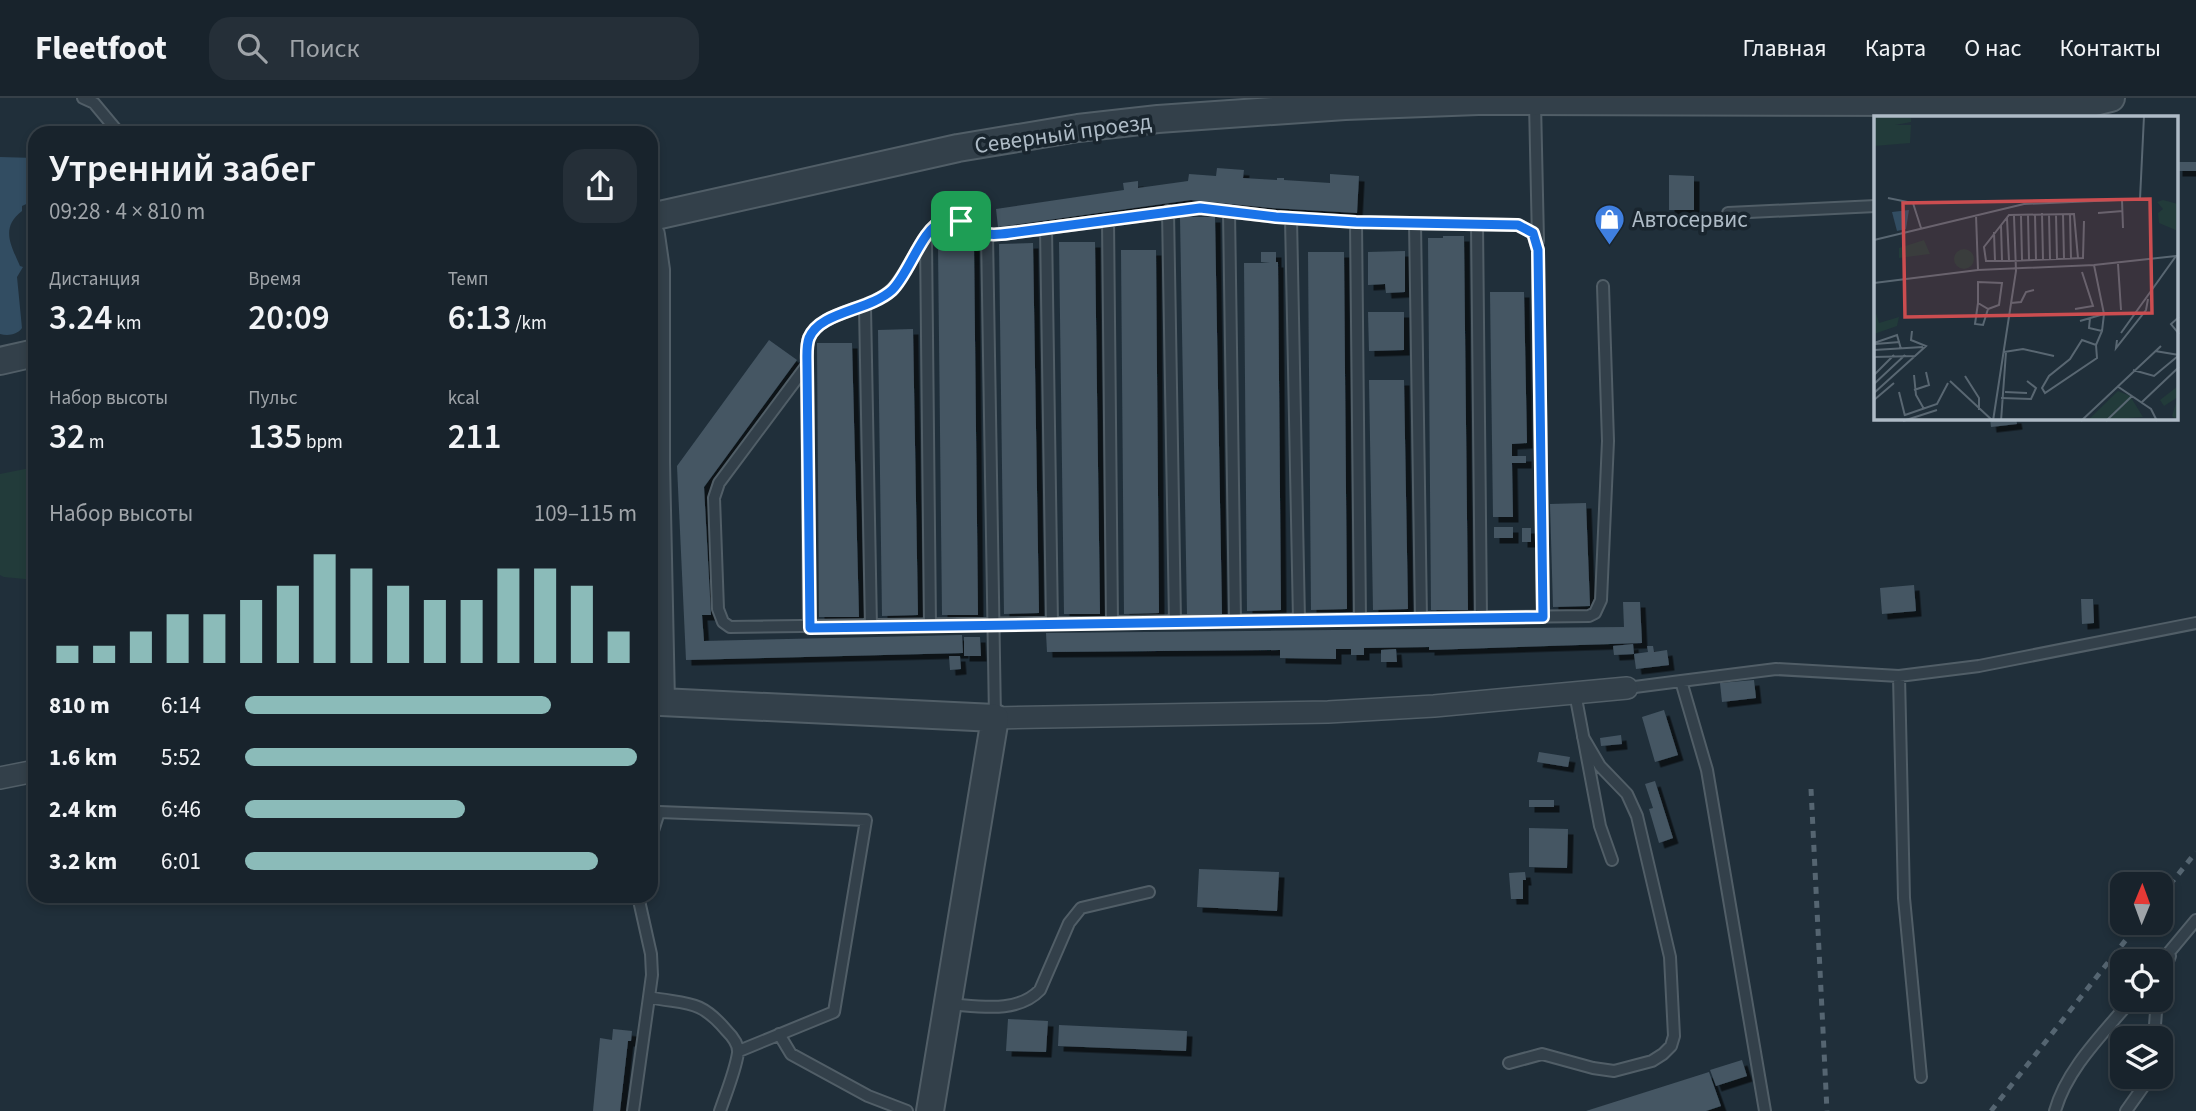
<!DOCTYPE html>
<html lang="ru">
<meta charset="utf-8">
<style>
:root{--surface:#18232c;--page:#252f38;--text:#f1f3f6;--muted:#9fa4a9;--line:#364048;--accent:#8bbbb9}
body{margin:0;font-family:"Source Sans 3",sans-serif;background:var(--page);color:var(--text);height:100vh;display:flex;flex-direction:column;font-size:26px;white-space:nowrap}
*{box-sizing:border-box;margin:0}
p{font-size:23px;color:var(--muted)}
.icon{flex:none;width:38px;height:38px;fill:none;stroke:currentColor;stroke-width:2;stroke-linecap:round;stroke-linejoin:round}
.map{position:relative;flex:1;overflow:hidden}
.details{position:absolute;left:28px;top:28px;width:630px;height:777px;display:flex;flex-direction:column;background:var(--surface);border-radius:21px;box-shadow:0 4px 10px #0003,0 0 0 2px var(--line)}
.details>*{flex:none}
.needle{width:46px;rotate:1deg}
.fabs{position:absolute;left:2110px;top:774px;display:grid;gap:14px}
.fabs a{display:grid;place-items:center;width:63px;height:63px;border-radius:14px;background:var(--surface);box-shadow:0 4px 10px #0003,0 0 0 2px var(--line);font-size:35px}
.pin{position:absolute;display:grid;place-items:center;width:60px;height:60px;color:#fff;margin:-30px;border-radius:14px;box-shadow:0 4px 10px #0006}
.round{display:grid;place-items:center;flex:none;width:74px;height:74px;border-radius:21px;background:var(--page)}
.summary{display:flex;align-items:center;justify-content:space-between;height:119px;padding:0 21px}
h1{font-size:38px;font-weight:600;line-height:52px}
.metrics{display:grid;grid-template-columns:repeat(3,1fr);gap:10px;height:119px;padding:7px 21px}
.metrics div{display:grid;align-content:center}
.metrics b{font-size:35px;font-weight:600}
.metrics small{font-size:19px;font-weight:400}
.metrics p{font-size:19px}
.chart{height:196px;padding:14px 21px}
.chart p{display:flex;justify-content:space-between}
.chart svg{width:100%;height:126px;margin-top:7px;stroke:var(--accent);stroke-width:6}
ul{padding:0 21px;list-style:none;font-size:23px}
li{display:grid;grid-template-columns:112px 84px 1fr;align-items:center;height:52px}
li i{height:18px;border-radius:9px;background:var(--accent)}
header{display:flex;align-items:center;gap:42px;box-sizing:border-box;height:98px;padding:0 35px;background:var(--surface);border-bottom:2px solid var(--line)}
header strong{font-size:33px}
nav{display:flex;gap:38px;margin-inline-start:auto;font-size:24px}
.search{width:490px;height:63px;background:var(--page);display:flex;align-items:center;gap:18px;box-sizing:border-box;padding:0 24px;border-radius:21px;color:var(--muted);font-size:26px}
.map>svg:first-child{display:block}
.green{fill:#223b3a}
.water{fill:#324d62}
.building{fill:#455663;filter:url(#shadow)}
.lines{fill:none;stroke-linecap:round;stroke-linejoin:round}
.service-casing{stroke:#515e67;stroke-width:14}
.minor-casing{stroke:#515e67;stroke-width:24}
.tertiary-casing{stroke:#515e67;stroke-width:30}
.service{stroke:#33404a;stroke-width:10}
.minor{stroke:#33404a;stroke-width:21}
.tertiary{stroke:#33404a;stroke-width:26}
.rail{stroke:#556571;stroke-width:5;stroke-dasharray:7 7;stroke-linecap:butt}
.route-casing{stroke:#fff;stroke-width:14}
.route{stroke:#1a73e8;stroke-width:9}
.labels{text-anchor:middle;stroke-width:7;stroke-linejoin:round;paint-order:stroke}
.street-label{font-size:23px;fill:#aebbc6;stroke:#19252e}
.poi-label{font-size:23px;fill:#aebbc6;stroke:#19252e;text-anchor:start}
.inset-road{fill:none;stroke:#596772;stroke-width:2}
.view{fill:#cc4d50;fill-opacity:0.15;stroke:#cc4d50;stroke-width:3.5}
.inset-edge{fill:none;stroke:#aebbc6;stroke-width:3.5}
</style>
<header>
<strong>Fleetfoot</strong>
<div class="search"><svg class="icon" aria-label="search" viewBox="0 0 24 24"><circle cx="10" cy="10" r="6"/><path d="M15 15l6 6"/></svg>Поиск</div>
<nav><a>Главная</a><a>Карта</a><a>О нас</a><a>Контакты</a></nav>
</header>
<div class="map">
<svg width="2196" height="1013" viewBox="0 0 2196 1013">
<defs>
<filter id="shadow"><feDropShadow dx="5.5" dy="5.5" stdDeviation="0" flood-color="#0009"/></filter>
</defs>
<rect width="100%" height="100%" fill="#202f3a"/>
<path class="green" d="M35,369v113l-31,-3 -4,-2v-101z"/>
<path class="water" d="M0,59l35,1v42l-13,6v5c-22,17 -11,34 -2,55l3,1 -6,10 5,51c-5,7 -14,8 -22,6z"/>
<path class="building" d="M2177,64h19v9h-19z
M1217,70l27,2 -1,8 34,2v-2h7v2l46,3v-9l29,2 -2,37 -86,-5 -80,-8 -193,27 -2,-18 128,-19 -1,-7 15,-2v7l50,-7 1,-7 27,2z
M1669,77l25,1v34h-25z
M1180,119h35l7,397h-35z
M1443,138h21l4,374h-37l-3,-372h15z
M1059,144h36l5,372h-36z
M1033,145l6,370 -35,1 -5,-370z
M938,147h36l4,370h-36z
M1121,152h35l3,363 -35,1z
M1405,153v41l-19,1 -1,-9 -17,1v-33z
M1261,154h15v10h2l3,348 -34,1 -3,-348h26l-9,-1z
M1308,154h36l3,357 -36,1z
M1490,194h34l3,151 -15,1v12h14v7h-14l1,54h-20z
M1368,214h36v38l-35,1z
M913,231l5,286 -36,1 -4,-286z
M769,242l28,20 -93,127 7,128h-9l2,26 258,-6 1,18 -277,7 -9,-194z
M817,245h35l7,274h-40z
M1369,282h35l4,229 -35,1z
M1990,320h26l1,6 -26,3z
M1586,405l4,103 -37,1 -3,-103z
M1494,429h19v11h-19z
M1522,430h9v14h-9z
M1914,487l2,26 -34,3 -2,-26z
M2081,501h12l1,24 -12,1z
M1623,504h17l2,41 -213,7v-3l-65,1v7h-13v-6h-15v10l-56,-1v-8l-233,2 -1,-19 578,-6z
M964,539h16l1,19h-17z
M1633,546l1,10 -20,1 -1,-9z
M1647,548h6l1,6 13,-2 2,15 -33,4 -2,-15 14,-2z
M1396,551l1,13h-16v-12z
M949,558h11l1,13 -11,1z
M1754,582l2,18 -34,4 -2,-19z
M1664,612l14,45 -23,7 -13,-45z
M1621,637l1,9 -21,2 -1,-8z
M1539,654l31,5 -2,10 -31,-5z
M1655,683l18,57 -14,5 -10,-34 4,-1 -8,-24z
M1529,702h25v7h-25z
M1529,730l39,1 -1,39 -38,-1z
M1199,771l80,3 -2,39 -80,-4z
M1525,774l1,8h-3v19h-12l-2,-26z
M1008,921l40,2 -2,31 -40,-1z
M1059,927l128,6 -1,20 -128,-5z
M613,931l19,2 -1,10h-3l-8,70h-27l7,-73 12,2z
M1742,962l5,16 -31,10 -6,-16z
M1709,974l12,34 -15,5h-120z"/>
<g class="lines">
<defs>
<path id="service" d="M83,0l11,5 25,30
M1535,5l3,138
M1168,113l7,411
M1229,113l6,410
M1728,115l148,-7
M1291,120l8,402
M1108,122l4,403
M1356,124l4,397
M1415,125l6,395
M1477,126l4,394
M1046,130l6,396
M987,136l8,484
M926,142l4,386
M865,209l6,320
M807,267l2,263
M1543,519l-5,-367 -5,-17 -15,-8 -162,-3 -80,-5 -76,-9 -190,25c-7,1 -16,2 -22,1 -16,-3 -26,-20 -45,-13 -21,8 -34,53 -52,69 -22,21 -71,21 -82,48 -3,8 -2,18 -2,27l-88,118 -5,15 4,111 5,13 7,5 859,-11 6,-3 6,-13 7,-159 -5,-155
M1899,578l5,222 17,179
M1681,583l95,-12 123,7 80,-10 217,-43
M1627,590l54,-7 26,89 58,341
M1575,595l25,133 12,34
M651,739l8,-25 207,8 -32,192 -95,39
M638,798l13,58 1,21 -3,22
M2161,864l35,-42
M2161,881l9,-23
M948,906c31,2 69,10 92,-14l29,-67 12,-15 68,-16
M779,936l12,20 77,42 39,15
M2154,940l3,-39
M1509,965l33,-9 51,14 21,3 38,-10 11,-7 8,-8 3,-10 -4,-79 -33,-141 -10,-22 -27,-28 -17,-29
M633,1013l16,-114c37,8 50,1 77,33 6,6 13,14 12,23 -3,19 -12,40 -18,58
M2055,1013c12,-43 49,-78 77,-112
M2126,1013l17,-24 5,-11"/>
<path id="minor" d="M995,620l333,-6 106,-6 193,-18
M0,680l35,-7"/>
<path id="tertiary" d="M651,119l307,-69 120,-20 80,-9 187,-13 133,-5 467,1 142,2 24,-6
M651,137l5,35v193l5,239 334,16 -65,393
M0,263l35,-8"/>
</defs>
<use href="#service" class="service-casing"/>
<use href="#minor" class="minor-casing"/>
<use href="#tertiary" class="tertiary-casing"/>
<use href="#service" class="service"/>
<use href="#minor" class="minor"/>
<use href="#tertiary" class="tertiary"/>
<path class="rail" d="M1811,691l16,322
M2161,798l35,-44
M1991,1013l149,-189"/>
</g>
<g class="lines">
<defs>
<path id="route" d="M1200,110l76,9 80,5 162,3 15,8 5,17 5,367 -733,11 -3,-263c0,-9 -1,-19 2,-27 11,-27 60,-27 83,-48 17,-16 30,-62 51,-69 20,-7 30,10 45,13 6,1 15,0 22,-1z"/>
</defs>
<use href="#route" class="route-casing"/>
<use href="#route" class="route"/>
</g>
<defs>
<symbol id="shop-pin" viewBox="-11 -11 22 30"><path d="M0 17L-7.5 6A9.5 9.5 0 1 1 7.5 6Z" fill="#3f7fe0" stroke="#19252e"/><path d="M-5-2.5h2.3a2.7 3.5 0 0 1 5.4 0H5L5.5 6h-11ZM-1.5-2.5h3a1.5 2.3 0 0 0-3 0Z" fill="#fff"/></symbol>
</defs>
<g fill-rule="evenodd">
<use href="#shop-pin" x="1592" y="104" width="35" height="47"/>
</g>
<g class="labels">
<g class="street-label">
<text transform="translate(1063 35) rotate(-8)" y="8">Северный проезд</text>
</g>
<g class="poi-label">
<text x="1632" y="129">Автосервис</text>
</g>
</g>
<g transform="translate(1874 18)">
<rect width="304" height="304" fill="#202f3a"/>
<path d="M0,0l37,2v4l-16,3h16l-1,18 -36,3zM289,84l15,4v27l-19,-8 -1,-10 5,-4 -6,-7zM50,124l6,14 -31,4v-10zM80 143a10 10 0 1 1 20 0a10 10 0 1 1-20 0ZM2,197l3,10 20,-6 -2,9 -23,8zM304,270l1,34h-2l-5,-4 6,-19 -14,9 -4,-6zM244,275l12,5 13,21 -56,4z" fill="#223b3a"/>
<path d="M35,94l-3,19 -9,2 -5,-19z" fill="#324d62"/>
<path class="inset-road" d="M14,82l25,5 8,25M248,84l1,28M168,97l1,47M224,97l25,-2M161,98l1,46M175,98l1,45M182,98l1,45M189,98l1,45M196,98l1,45M102,99l2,55 116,-5 10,49 -2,17 -6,14 -14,-5 -12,19 -21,17 -7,12 3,5 52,-35 -1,-13M154,99l1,45M147,100l1,44M133,102l2,43M127,109l1,36M120,116l1,29M0,124l150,-36 116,-5 4,-83M204,142l-4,-44 -65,1 -25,32 2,14h23l74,-3 1,-37M244,148l3,46M220,149l82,-9 -55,77M0,167l104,-13M104,187v-21l24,1 -3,22 -11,4M104,187l10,6 -5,16 -8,-1zM137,187l10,-1 5,-10 8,-2M201,193l18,-3 -11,-34M305,201l-8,7 8,10M216,202l-1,10 13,3M206,205l24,-7M243,224l-1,8 30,-38 2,-11M0,227l23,-8 4,14M1,228l25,-2M0,234l49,-3M281,235l24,4M130,236l19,-3 31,7M0,241l42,-1M259,254l21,6 24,-20M0,259l20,-20M40,259l2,20 8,14M91,260l14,22v12M76,265l43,40M0,268l31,-29M243,270l34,23 6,12M40,274l15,-5 -3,-13M25,276l6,24M131,276l22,1M0,277l52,-47 -15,-6 1,-9M127,282l30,1 5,-11 -9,-7M0,284l20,-17M268,286l37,-35M31,299l32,-11 11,-21M29,305l34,-11M119,305l23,-150 -2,-55M127,305l5,-69M207,305l80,-75M232,305l26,-25"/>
<path class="view" d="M276,83l2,114 -247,4 -2,-114z"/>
<rect width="304" height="304" class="inset-edge"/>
</g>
</svg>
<div class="fabs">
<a><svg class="needle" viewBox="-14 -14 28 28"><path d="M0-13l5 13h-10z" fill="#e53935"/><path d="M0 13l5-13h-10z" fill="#9fa4a9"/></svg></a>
<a><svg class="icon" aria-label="locate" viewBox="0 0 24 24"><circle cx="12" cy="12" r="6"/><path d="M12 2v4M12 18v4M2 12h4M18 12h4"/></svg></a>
<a><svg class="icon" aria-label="layers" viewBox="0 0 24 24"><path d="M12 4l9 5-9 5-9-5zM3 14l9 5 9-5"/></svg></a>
</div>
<div class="pin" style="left:961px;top:123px;background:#1e9e55"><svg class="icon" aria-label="arrive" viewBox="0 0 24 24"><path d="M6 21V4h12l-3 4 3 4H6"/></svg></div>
<section class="details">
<div class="summary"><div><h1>Утренний забег</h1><p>09:28 · 4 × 810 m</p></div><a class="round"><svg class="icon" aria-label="share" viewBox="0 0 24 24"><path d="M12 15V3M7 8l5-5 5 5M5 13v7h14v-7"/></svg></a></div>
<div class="metrics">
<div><p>Дистанция</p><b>3.24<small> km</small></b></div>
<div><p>Время</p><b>20:09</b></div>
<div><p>Темп</p><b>6:13<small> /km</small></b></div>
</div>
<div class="metrics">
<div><p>Набор высоты</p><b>32<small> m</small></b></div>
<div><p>Пульс</p><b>135<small> bpm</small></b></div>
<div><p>kcal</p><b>211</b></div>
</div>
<div class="chart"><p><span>Набор высоты</span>109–115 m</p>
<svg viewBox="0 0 160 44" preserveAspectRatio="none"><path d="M5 44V38M15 44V38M25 44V33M35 44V27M45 44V27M55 44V22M65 44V17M75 44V6M85 44V11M95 44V17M105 44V22M115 44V22M125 44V11M135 44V11M145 44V17M155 44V33"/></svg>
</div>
<ul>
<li><b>810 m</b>6:14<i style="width:78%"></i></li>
<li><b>1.6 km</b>5:52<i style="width:100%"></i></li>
<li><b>2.4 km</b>6:46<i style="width:56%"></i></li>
<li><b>3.2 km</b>6:01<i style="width:90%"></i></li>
</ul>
</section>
</div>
